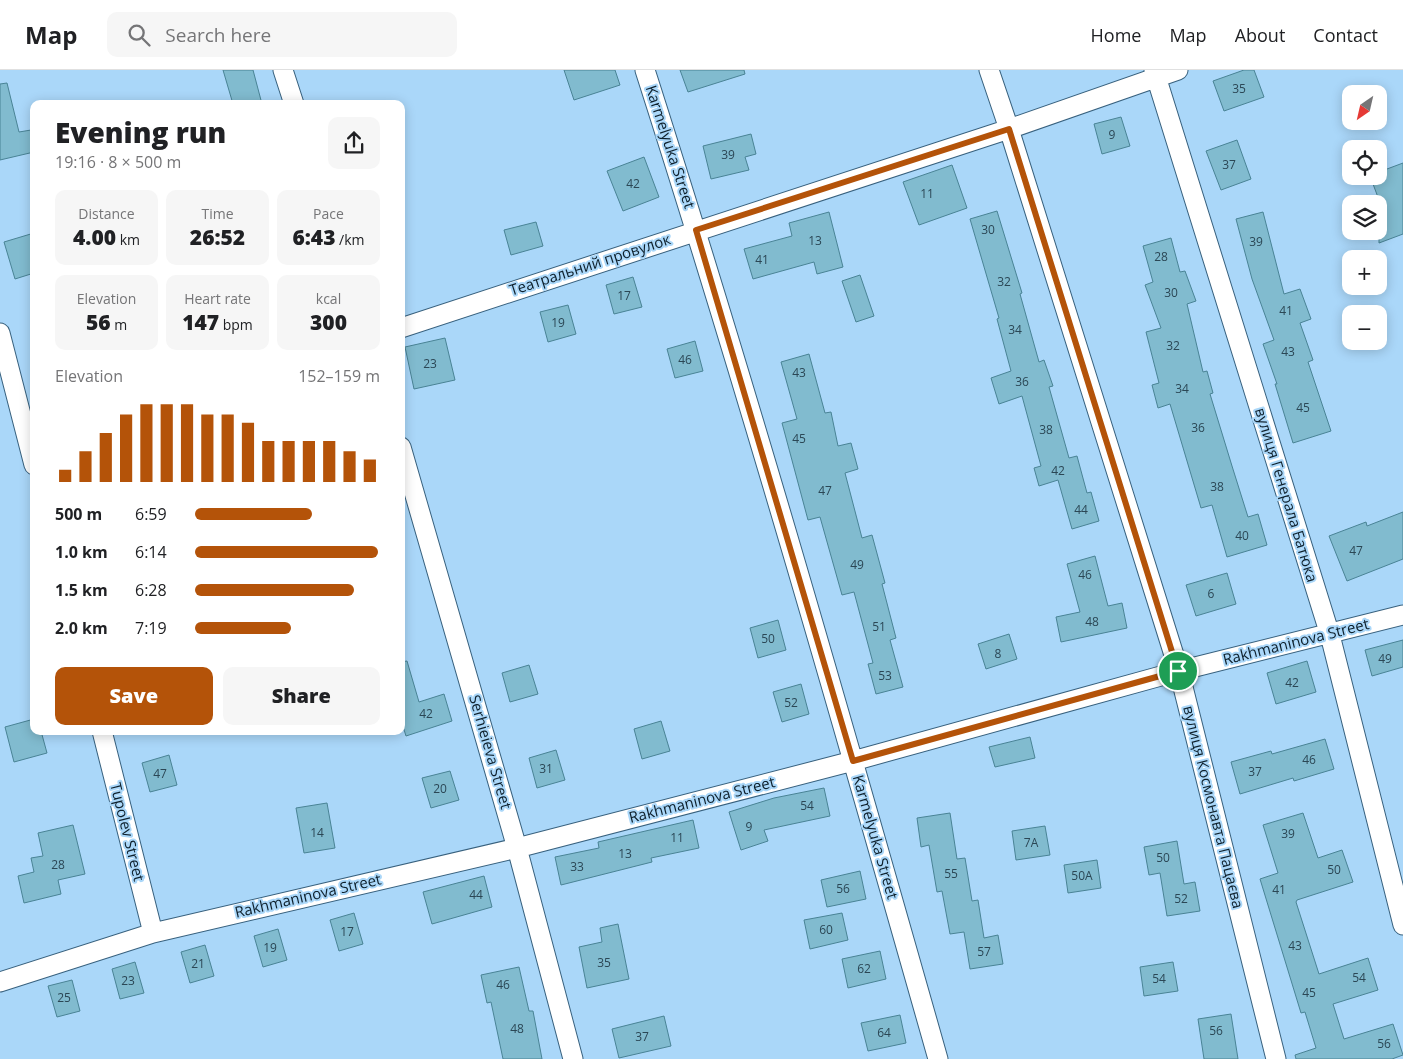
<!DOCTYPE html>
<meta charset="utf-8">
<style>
:root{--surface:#fff;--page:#f6f6f6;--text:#202124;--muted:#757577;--line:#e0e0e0;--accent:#b45309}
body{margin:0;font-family:"Open Sans",sans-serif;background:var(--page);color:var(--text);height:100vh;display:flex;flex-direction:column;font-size:19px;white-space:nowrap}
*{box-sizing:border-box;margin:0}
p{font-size:16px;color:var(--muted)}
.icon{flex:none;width:28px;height:28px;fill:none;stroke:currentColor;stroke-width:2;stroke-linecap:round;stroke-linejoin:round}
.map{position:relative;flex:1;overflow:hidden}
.panel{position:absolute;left:30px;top:30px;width:375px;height:635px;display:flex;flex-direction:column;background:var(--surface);border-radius:10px;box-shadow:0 2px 12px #0003}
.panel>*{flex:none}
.needle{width:32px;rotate:214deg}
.tools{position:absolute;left:1342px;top:15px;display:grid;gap:10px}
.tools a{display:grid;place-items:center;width:45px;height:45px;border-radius:10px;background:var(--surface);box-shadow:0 2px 12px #0003;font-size:25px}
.pin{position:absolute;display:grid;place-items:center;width:42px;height:42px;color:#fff;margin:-21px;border:2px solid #fff;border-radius:50%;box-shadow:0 1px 5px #0007}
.round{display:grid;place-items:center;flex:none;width:52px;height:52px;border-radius:10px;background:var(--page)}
.overview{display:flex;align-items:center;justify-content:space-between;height:85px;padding:0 25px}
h1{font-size:28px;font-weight:800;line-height:38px}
.metrics{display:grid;grid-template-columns:repeat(3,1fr);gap:8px;height:85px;padding:5px 25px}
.metrics div{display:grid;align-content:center;border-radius:10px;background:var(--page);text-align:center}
.metrics b{font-size:21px;font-weight:800}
.metrics small{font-size:14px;font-weight:400}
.metrics p{font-size:14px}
.chart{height:140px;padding:10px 25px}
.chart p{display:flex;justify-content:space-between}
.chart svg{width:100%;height:90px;margin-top:5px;stroke:var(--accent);stroke-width:6}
.primary-button{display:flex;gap:10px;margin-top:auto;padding:10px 25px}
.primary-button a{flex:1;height:58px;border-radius:10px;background:var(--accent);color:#fff;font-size:20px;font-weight:800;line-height:58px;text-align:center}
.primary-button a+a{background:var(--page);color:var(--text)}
ul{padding:0 25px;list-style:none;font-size:16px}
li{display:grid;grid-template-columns:80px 60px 1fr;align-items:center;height:38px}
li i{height:12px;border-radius:6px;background:var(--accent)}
header{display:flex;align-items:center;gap:30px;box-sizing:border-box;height:70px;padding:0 25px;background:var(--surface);border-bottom:1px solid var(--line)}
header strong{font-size:24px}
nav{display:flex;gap:28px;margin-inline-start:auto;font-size:18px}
.search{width:350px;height:45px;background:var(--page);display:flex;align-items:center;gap:12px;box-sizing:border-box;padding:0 18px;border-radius:10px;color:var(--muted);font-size:19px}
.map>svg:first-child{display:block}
.building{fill:#81bbcf;stroke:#498395}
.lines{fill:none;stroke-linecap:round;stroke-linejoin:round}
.minor-casing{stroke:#38617e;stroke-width:21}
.minor{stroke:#fff;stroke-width:19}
.route-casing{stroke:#fff;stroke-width:10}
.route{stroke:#b45309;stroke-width:6}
.labels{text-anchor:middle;stroke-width:4;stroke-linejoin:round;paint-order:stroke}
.number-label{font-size:12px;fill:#2b4755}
.street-label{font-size:15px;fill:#0e202c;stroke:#aad7f9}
</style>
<header>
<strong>Map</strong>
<div class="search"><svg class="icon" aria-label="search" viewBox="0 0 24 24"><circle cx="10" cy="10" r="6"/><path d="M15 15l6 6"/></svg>Search here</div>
<nav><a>Home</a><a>Map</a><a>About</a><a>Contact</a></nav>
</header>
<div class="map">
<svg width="1403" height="989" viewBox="0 0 1403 989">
<rect width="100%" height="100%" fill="#aad7f9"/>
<path class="building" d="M223,0h30l9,34h-29z
M564,0h51l5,15 -46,15z
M680,0h64l1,4 -57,18z
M1244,0h10l10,27 -40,14 -11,-30z
M7,13l12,49 12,-2 3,22 -34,8v-76z
M1121,47l9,29 -28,8 -8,-30z
M751,64l5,20 -11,3 4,13 -38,9 -8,-33z
M1237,70l14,39 -30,11 -15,-39z
M644,87l15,40 -36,14 -16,-40z
M1403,93v71l-24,9v-43l-9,-24h9v-4z
M952,95l15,43 -48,17 -16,-43z
M997,141l25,82 -2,1 19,68 5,-2 9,26 -4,1 20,71 8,-2 10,37 4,-1 8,29 -27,8 -14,-49 -19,6 -5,-18 7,-2 -19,-70 -23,8 -8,-26 20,-7 -14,-52 2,-1 -29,-99z
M829,142l14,55 -26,7 -3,-12 -61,17 -9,-30 48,-13 -3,-13z
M1263,142l21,82 16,-5 11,30 -11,4 13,37 -5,2 23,69 -38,12 -18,-59h2l-14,-40 11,-4 -22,-61 -16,-60z
M536,152l7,24 -32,9 -7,-25z
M34,163v40l-19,6 -11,-37z
M1171,168l9,34 5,-1 11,30 -9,3 16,68 4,-1 6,22 -3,1 22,72 16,51 10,-3 9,31 -40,12 -15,-52 -11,3 -31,-104 -12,4 -6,-23 7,-2 -13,-51 15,-4 -16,-43 8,-3 -10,-36z
M860,205l14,41 -18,6 -14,-41z
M633,207l9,30 -28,7 -8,-29z
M568,235l8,29 -28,8 -8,-30z
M445,268l10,42 -41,9 -9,-42z
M695,271l8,30 -28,7 -8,-29z
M809,284l16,59 6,-1 7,34 13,-3 7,26 -13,4 17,65 10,-3 13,48 -3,1 14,54 -6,2 13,47 -27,7 -8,-30 5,-1 -19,-71 -12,3 -22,-78 -12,3 -26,-97 15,-4 -16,-57z
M1403,442v47l-56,22 -18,-45 37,-14 1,4z
M1095,486l13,50 14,-3 5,25 -66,14 -5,-25 24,-5 -13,-48z
M1227,503l9,31 -40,12 -10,-31z
M778,550l8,30 -28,8 -8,-30z
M1009,564l8,25 -31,10 -8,-25z
M1403,570v27l-31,9 -7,-26z
M407,591l12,41 25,-8 8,27 -46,15 -5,-16v-58z
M1307,591l9,31 -40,12 -9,-31z
M529,595l9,29 -28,8 -8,-29z
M801,614l8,30 -27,8 -9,-30z
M34,649v12h7l6,22 -33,9 -9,-35z
M661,651l9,30 -28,8 -8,-30z
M1030,667l5,21 -40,9 -6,-20z
M1325,669l9,30 -40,12 -1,-3 -53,16 -9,-32 40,-11 1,3z
M556,680l9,30 -28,8 -8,-30z
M169,685l8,30 -27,7 -8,-29z
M450,701l9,29 -28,8 -9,-30z
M824,718l6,28 -66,14 4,11 -27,9 -12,-38 45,-14z
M327,733l8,45 -31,5 -8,-45z
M950,743l7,46 8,-1 7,43 6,-1 6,38 14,-3 5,29 -33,5 -6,-37 -14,2 -8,-43 -5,1 -8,-47 -8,2 -4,-29z
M1303,743l15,45 24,-8 11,32 -56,18 -1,2 23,72 49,-16 10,32 -45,14 11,35 49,-15 10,31 -11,4h-96l-1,-4 21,-7 -11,-36 -4,1 -41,-134 18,-6 -15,-48z
M693,750l6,28 -48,10 1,4 -91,23 -6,-28 44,-9 -1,-6z
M73,755l12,49 -27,6 3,14 -37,9 -6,-27 16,-4 -3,-14 12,-2 -5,-23z
M1045,756l5,29 -34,5 -4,-29z
M1177,771l7,43 11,-2 5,29 -33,5 -7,-43 -11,2 -5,-28z
M1097,790l4,28 -33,5 -4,-28z
M860,801l6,28 -39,8 -6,-27z
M484,806l8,31 -60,17 -9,-32z
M354,843l9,31 -24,7 -9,-31z
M842,843l6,27 -38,9 -6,-29z
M618,854l11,55 -42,9 -8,-41 23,-5 -2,-14z
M278,859l9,31 -24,7 -9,-31z
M205,875l9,31 -24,7 -9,-31z
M880,881l6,28 -38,9 -6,-29z
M135,892l9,31 -24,6 -8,-30z
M1173,892l5,29 -34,5 -4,-29z
M519,897l10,44h4l9,48h-39l-12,-57 -4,1 -6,-28z
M72,910l8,31 -23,6 -9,-31z
M1231,944l7,45h-34l-6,-40z
M900,945l6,28 -38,8 -7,-28z
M664,946l7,30 -52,12 -7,-29z"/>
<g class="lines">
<defs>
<path id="minor" d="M283,0l11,34
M645,0c105,328 199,658 293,989
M989,0l20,59 170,542 97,388
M1154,0l176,565 73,290
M401,258l608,-199 169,-59
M0,263l34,132
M401,377l116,401 56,211
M102,661l51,202
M0,912l153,-49 364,-85 336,-87 326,-90 224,-56"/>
</defs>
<use href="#minor" class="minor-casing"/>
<use href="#minor" class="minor"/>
</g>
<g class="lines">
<defs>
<path id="route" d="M1009,59l169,542 -325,90 -157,-531z"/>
</defs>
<use href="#route" class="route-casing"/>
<use href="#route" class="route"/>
</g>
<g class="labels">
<g class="number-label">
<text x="1239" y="23">35</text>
<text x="1112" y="69">9</text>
<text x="728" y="89">39</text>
<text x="1229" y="99">37</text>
<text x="633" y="118">42</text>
<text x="927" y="128">11</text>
<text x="988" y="164">30</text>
<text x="815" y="175">13</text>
<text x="1256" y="176">39</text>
<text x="1161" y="191">28</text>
<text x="762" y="194">41</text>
<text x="1004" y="216">32</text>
<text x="1171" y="227">30</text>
<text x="624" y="230">17</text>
<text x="1286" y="245">41</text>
<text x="558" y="257">19</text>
<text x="1015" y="264">34</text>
<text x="1173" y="280">32</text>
<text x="1288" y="286">43</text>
<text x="685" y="294">46</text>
<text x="430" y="298">23</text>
<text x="799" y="307">43</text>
<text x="1022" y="316">36</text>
<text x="1182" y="323">34</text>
<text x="1303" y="342">45</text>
<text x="1198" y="362">36</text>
<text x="1046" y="364">38</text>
<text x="799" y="373">45</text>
<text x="1058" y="405">42</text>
<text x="1217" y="421">38</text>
<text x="825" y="425">47</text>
<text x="1081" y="444">44</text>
<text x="1242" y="470">40</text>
<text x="1356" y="485">47</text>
<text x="857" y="499">49</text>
<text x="1085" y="509">46</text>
<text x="1211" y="528">6</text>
<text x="1092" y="556">48</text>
<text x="879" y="561">51</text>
<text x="768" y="573">50</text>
<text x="998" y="588">8</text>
<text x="1385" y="593">49</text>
<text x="885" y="610">53</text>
<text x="1292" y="617">42</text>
<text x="791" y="637">52</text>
<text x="426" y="648">42</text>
<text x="1309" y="694">46</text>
<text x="546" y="703">31</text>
<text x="1255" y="706">37</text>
<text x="160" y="708">47</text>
<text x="440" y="723">20</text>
<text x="807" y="740">54</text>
<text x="749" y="761">9</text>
<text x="317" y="767">14</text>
<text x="1288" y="768">39</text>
<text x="677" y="772">11</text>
<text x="1031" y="777">7А</text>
<text x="625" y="788">13</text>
<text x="1163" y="792">50</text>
<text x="58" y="799">28</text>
<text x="577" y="801">33</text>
<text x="1334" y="804">50</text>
<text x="951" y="808">55</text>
<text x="1082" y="810">50А</text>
<text x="843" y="823">56</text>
<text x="1279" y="824">41</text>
<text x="476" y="829">44</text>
<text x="1181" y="833">52</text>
<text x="826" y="864">60</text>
<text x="347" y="866">17</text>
<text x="1295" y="880">43</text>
<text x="270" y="882">19</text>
<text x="984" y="886">57</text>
<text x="604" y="897">35</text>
<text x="198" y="898">21</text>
<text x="864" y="903">62</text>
<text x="1359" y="912">54</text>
<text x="1159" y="913">54</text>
<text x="128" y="915">23</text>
<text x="503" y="919">46</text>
<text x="1309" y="927">45</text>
<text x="64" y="932">25</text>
<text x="517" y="963">48</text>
<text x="1216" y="965">56</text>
<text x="884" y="967">64</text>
<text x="642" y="971">37</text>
<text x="1384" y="978">56</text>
</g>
<g class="street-label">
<text transform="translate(670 77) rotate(72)" y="5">Karmelyuka Street</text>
<text transform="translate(590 195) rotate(-18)" y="5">Театральний провулок</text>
<text transform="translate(1286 425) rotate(73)" y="5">вулиця Генерала Батюка</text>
<text transform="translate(1296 572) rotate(-14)" y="5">Rakhmaninova Street</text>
<text transform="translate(490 682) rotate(74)" y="5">Serhieieva Street</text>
<text transform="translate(702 730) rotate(-14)" y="5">Rakhmaninova Street</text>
<text transform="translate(1213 737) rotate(76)" y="5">вулиця Космонавта Пацаєва</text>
<text transform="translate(127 762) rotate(76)" y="5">Tupolev Street</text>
<text transform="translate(875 767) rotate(74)" y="5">Karmelyuka Street</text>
<text transform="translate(308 826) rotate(-13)" y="5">Rakhmaninova Street</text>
</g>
</g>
</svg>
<div class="tools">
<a><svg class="needle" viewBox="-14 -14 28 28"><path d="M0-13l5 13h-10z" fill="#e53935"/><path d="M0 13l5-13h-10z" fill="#757577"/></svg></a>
<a><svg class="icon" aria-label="locate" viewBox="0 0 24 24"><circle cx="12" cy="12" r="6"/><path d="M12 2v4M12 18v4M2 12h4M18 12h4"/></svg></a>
<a><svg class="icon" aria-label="layers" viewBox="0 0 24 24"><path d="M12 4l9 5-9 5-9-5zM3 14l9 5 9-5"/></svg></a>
<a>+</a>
<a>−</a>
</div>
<div class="pin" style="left:1178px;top:601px;background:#1e9e55"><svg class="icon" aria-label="arrive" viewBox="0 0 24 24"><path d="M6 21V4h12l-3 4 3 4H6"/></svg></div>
<section class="panel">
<div class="overview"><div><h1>Evening run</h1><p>19:16 · 8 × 500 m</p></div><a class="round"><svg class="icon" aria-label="share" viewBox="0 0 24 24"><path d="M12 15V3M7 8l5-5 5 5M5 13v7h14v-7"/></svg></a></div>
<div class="metrics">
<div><p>Distance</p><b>4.00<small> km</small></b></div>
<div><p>Time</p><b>26:52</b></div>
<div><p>Pace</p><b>6:43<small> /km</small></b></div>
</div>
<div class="metrics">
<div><p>Elevation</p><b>56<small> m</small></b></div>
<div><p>Heart rate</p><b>147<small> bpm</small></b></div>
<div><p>kcal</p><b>300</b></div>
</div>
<div class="chart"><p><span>Elevation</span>152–159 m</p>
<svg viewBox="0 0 160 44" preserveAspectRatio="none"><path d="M5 44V38M15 44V29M25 44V20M35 44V11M45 44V6M55 44V6M65 44V6M75 44V11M85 44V11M95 44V15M105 44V24M115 44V24M125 44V24M135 44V24M145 44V29M155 44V33"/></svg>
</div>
<ul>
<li><b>500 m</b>6:59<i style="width:63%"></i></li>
<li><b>1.0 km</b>6:14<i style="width:99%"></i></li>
<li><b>1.5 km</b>6:28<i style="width:86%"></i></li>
<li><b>2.0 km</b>7:19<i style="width:52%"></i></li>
</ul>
<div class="primary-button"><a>Save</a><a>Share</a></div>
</section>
</div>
